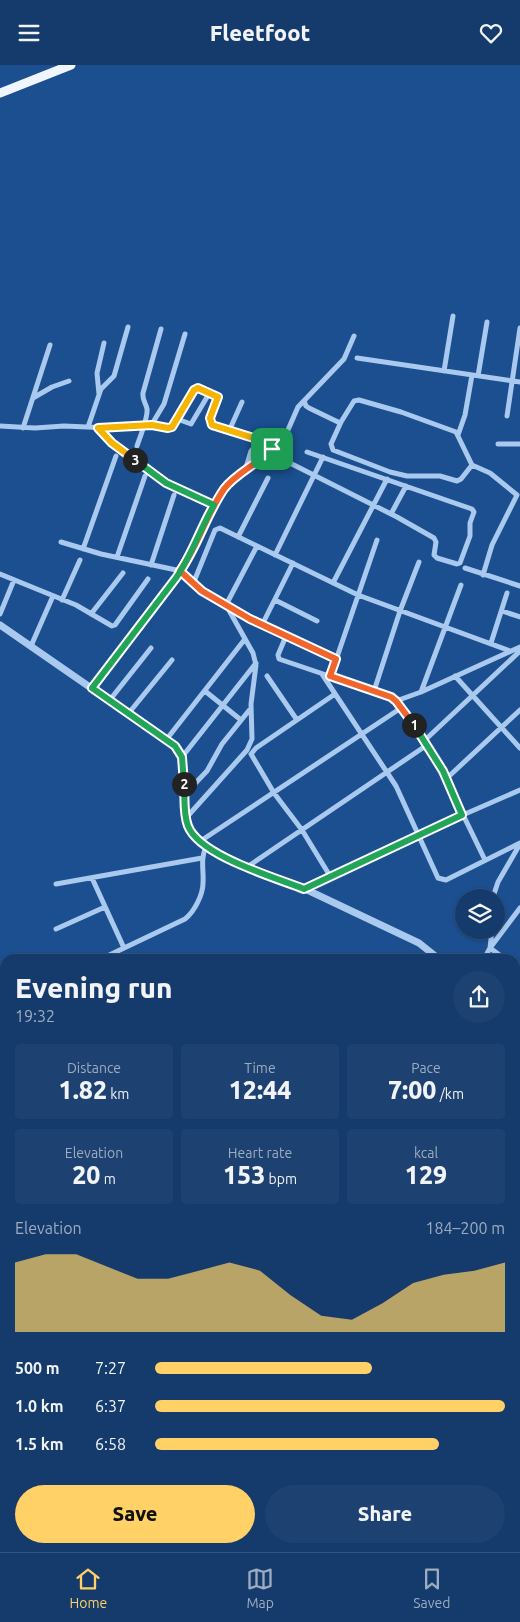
<!DOCTYPE html>
<meta charset="utf-8">
<style>
:root{--surface:#143b6b;--page:#1d4271;--text:#f1f3f6;--muted:#9dadc1;--line:#33557e;--accent:#ffd166}
body{margin:0;font-family:Ubuntu,sans-serif;background:var(--page);color:var(--text);height:100vh;display:flex;flex-direction:column;font-size:19px;white-space:nowrap}
*{box-sizing:border-box;margin:0}
p{font-size:16px;color:var(--muted)}
.icon{flex:none;width:28px;height:28px;fill:none;stroke:currentColor;stroke-width:2;stroke-linecap:round;stroke-linejoin:round}
.map{position:relative;flex:1;overflow:hidden}
.panel{position:absolute;left:0px;top:889px;width:520px;height:599px;display:flex;flex-direction:column;background:var(--surface);border-radius:15px 15px 0 0;box-shadow:0 1px 4px #0004,0 0 0 1px var(--line)}
.panel>*{flex:none}
.tools{position:absolute;left:455px;top:824px;display:grid;gap:10px}
.tools a{display:grid;place-items:center;width:50px;height:50px;border-radius:50%;background:var(--surface);box-shadow:0 1px 4px #0004,0 0 0 1px var(--line);font-size:25px}
.pin{position:absolute;display:grid;place-items:center;width:42px;height:42px;color:#fff;margin:-21px;border-radius:10px;box-shadow:0 2px 8px #0006}
.km{position:absolute;width:25px;height:25px;margin:-12px;border-radius:50%;background:#222;color:#fff;font-size:14px;line-height:25px;text-align:center}
.round{display:grid;place-items:center;flex:none;width:52px;height:52px;border-radius:26px;background:var(--page)}
.headline{display:flex;align-items:center;justify-content:space-between;height:85px;padding:0 15px}
h1{font-size:28px;font-weight:800;line-height:38px}
.stats{display:grid;grid-template-columns:repeat(3,1fr);gap:8px;height:85px;padding:5px 15px}
.stats div{display:grid;align-content:center;border-radius:5px;background:var(--page);text-align:center}
.stats b{font-size:25px;font-weight:800}
.stats small{font-size:14px;font-weight:400}
.stats p{font-size:14px}
.chart{height:140px;padding:10px 15px}
.chart p{display:flex;justify-content:space-between}
.chart svg{width:100%;height:90px;margin-top:5px;fill:var(--accent);opacity:.7}
.button{display:flex;gap:10px;margin-top:auto;padding:10px 15px}
.button a{flex:1;height:58px;border-radius:30px;background:var(--accent);color:#111;font-size:20px;font-weight:800;line-height:58px;text-align:center}
.button a+a{background:var(--page);color:var(--text)}
ul{padding:0 15px;list-style:none;font-size:16px}
li{display:grid;grid-template-columns:80px 60px 1fr;align-items:center;height:38px}
li i{height:12px;border-radius:6px;background:var(--accent)}
header{display:flex;justify-content:space-between;align-items:center;height:65px;padding:0 15px;background:var(--surface);font-size:22px;font-weight:800}
.tabs{display:flex;justify-content:space-around;align-items:center;height:70px;border-top:1px solid var(--line);background:var(--surface);font-size:14px;color:var(--muted)}
.tabs a{display:grid;justify-items:center;gap:2px}
.tabs .selected{color:var(--accent)}
.map>svg:first-child{display:block}
.lines{fill:none;stroke-linecap:round;stroke-linejoin:round}
.minor{stroke:#a9c9ee;stroke-width:5}
.tertiary{stroke:#a9c9ee;stroke-width:7}
.primary{stroke:#f0f6ff;stroke-width:9}
.split-1-casing{stroke:#fff;stroke-width:10}
.split-2-casing{stroke:#fff;stroke-width:10}
.split-3-casing{stroke:#fff;stroke-width:10}
.split-4-casing{stroke:#fff;stroke-width:10}
.split-1{stroke:#f0652b;stroke-width:6}
.split-2{stroke:#22a559;stroke-width:6}
.split-3{stroke:#22a559;stroke-width:6}
.split-4{stroke:#f5b400;stroke-width:6}
</style>
<header><svg class="icon" aria-label="menu" viewBox="0 0 24 24"><path d="M4 6h16M4 12h16M4 18h16"/></svg>Fleetfoot<svg class="icon" aria-label="heart" viewBox="0 0 24 24"><path d="M12 20l-8-8c-3-5 5-10 8-4 3-6 11-1 8 4z"/></svg></header>
<div class="map">
<svg width="520" height="1487" viewBox="0 0 520 1487">
<rect width="100%" height="100%" fill="#1b4f8f"/>
<g class="lines">
<path class="minor" d="M357,293l163,24
M444,306l9,-55
M478,311l9,-54
M99,329l-2,-21 7,-30
M33,333l19,-11 17,-6
M304,336l2,5 3,2 29,14h3l13,-21 5,-1 42,12 55,20 16,33 18,8 27,22 -25,50 -9,30
M507,351l13,-88
M177,354l14,5 19,-32
M341,357l-10,22 2,6 57,22 17,4h33l17,5 4,-2 11,-14
M152,359l12,-20 21,-70
M0,361l35,2 29,-2 46,2 42,-4 16,4 6,-2 20,-36 4,-2 20,9 -8,21 2,7 48,15 12,9
M88,362l13,-38 13,-13 14,-49
M23,363l27,-83
M98,363l14,15 46,35 56,27
M229,366l13,-29
M458,370l7,-20 7,-40
M498,379h22
M137,381c3,-9 11,-28 10,-37 -1,-6 -5,-9 -4,-16l18,-64
M274,390l123,62 37,21 2,4 -2,13 3,3 20,6 3,-1 10,-27v-13l4,-11 -2,-3 -165,-57
M245,406l6,-20 9,-11
M391,449l15,-28
M238,472l30,-59
M61,477l40,12 80,17 21,20 48,28 86,41 41,-120
M83,484l33,-93
M275,490l48,-98
M117,492l28,-81
M151,500l23,-70
M465,503l55,18
M0,509l76,31 36,21 3,-1 33,-46
M333,518l54,-104
M193,519l22,-54 5,-2 138,67 152,56
M62,535l18,-40
M275,535l42,21
M502,546l18,6
M0,549l14,-34
M91,549l32,-41
M262,560l31,-62
M286,571l-8,19 1,4 112,38 5,4 40,58 49,101
M491,578l16,-50
M31,581l22,-50
M322,609l74,112 42,92 8,2 74,-37
M267,611l30,44
M330,611l6,-16
M455,611l65,72
M92,623l89,-117 5,-8 19,-41 20,-34 59,-49 14,-32 46,-48 10,-23
M205,626l36,29
M374,626l26,-80 19,-49
M421,627l40,-107
M109,636l42,-53
M396,636l25,-9 99,-45
M128,649l44,-54
M166,675l79,-101
M424,676l96,-90
M182,692l74,-94
M446,714l74,-69
M185,729l22,-23 15,-27 29,-36
M186,753l61,-68 5,-11 -1,-35 5,-39 -3,-12 -27,-48 31,-59
M199,777l202,-134
M247,802l180,-122
M330,811l-28,-46 -28,-37 -23,-39 5,-6 79,-54
M92,813l32,70
M56,819l146,-26
M303,823l114,-53 103,-45
M493,832l5,-15 22,-38
M56,864l49,-22
M490,883l30,-40
M490,883l15,11
M101,894l84,-40c9,-7 18,-24 18,-36 1,-12 -3,-24 3,-36
M484,894l6,-11 2,-18
M515,902l5,3
M515,973l5,-9
M0,977l5,-15
M0,980l5,1
M0,1023l5,-16
M515,1033l5,7
M0,1058l5,1
M515,1059l5,-9
M515,1097l5,-9
M0,1118l5,-17
M515,1140l5,-6
M0,1228l5,2
M0,1257l5,-7
M0,1262l5,4
M0,1307l5,-8
M0,1378h5
M515,1467l5,-4
M344,1482l1,5
M489,1487l6,-5"/>
<path class="tertiary" d="M0,560l175,121c15,17 8,55 11,77l4,8 16,16 41,20 56,21 116,55 20,16
M515,955l5,4"/>
<path class="primary" d="M0,28l71,-28"/>
</g>
<g class="lines">
<defs>
<path id="split-1" d="M272,384c-14,15 -36,24 -48,40 -18,26 -26,57 -44,82l22,20 48,28 86,40 -6,17 61,21 5,4 18,24"/>
<path id="split-2" d="M184,719c1,13 -1,29 4,42 12,30 86,51 116,63l158,-74 -19,-44 -29,-46"/>
<path id="split-3" d="M135,395l31,23 48,22c-14,24 -22,50 -38,73l-84,110 83,58 7,11 2,27"/>
<path id="split-4" d="M135,395l-23,-17 -14,-15 54,-3 16,3 4,-1 22,-37 4,-2 20,9 -8,21 2,7 48,15 12,9"/>
</defs>
<use href="#split-1" class="split-1-casing"/>
<use href="#split-2" class="split-2-casing"/>
<use href="#split-3" class="split-3-casing"/>
<use href="#split-4" class="split-4-casing"/>
<use href="#split-1" class="split-1"/>
<use href="#split-2" class="split-2"/>
<use href="#split-3" class="split-3"/>
<use href="#split-4" class="split-4"/>
</g>
</svg>
<div class="tools">
<a><svg class="icon" aria-label="layers" viewBox="0 0 24 24"><path d="M12 4l9 5-9 5-9-5zM3 14l9 5 9-5"/></svg></a>
</div>
<div class="pin" style="left:272px;top:384px;background:#1e9e55"><svg class="icon" aria-label="arrive" viewBox="0 0 24 24"><path d="M6 21V4h12l-3 4 3 4H6"/></svg></div>
<b class="km" style="left:414px;top:660px">1</b>
<b class="km" style="left:184px;top:719px">2</b>
<b class="km" style="left:135px;top:395px">3</b>
<section class="panel">
<div class="headline"><div><h1>Evening run</h1><p>19:32</p></div><a class="round"><svg class="icon" aria-label="share" viewBox="0 0 24 24"><path d="M12 15V3M7 8l5-5 5 5M5 13v7h14v-7"/></svg></a></div>
<div class="stats">
<div><p>Distance</p><b>1.82<small> km</small></b></div>
<div><p>Time</p><b>12:44</b></div>
<div><p>Pace</p><b>7:00<small> /km</small></b></div>
</div>
<div class="stats">
<div><p>Elevation</p><b>20<small> m</small></b></div>
<div><p>Heart rate</p><b>153<small> bpm</small></b></div>
<div><p>kcal</p><b>129</b></div>
</div>
<div class="chart"><p><span>Elevation</span>184–200 m</p>
<svg viewBox="0 0 160 44" preserveAspectRatio="none"><path d="M0 44V10L10 6L20 6L30 12L40 18L50 18L60 14L70 10L80 14L90 26L100 36L110 38L120 30L130 20L140 16L150 14L160 10V44z"/></svg>
</div>
<ul>
<li><b>500 m</b>7:27<i style="width:62%"></i></li>
<li><b>1.0 km</b>6:37<i style="width:100%"></i></li>
<li><b>1.5 km</b>6:58<i style="width:81%"></i></li>
</ul>
<div class="button"><a>Save</a><a>Share</a></div>
</section>
</div>
<nav class="tabs">
<a class="selected"><svg class="icon" aria-label="home" viewBox="0 0 24 24"><path d="M3 11l9-7 9 7M6 9v11h12V9"/></svg>Home</a>
<a><svg class="icon" aria-label="map" viewBox="0 0 24 24"><path d="M3 6l6-2 6 2 6-2v14l-6 2-6-2-6 2zM9 4v14M15 6v14"/></svg>Map</a>
<a><svg class="icon" aria-label="saved" viewBox="0 0 24 24"><path d="M7 4h10v16l-5-4-5 4z"/></svg>Saved</a>
</nav>
